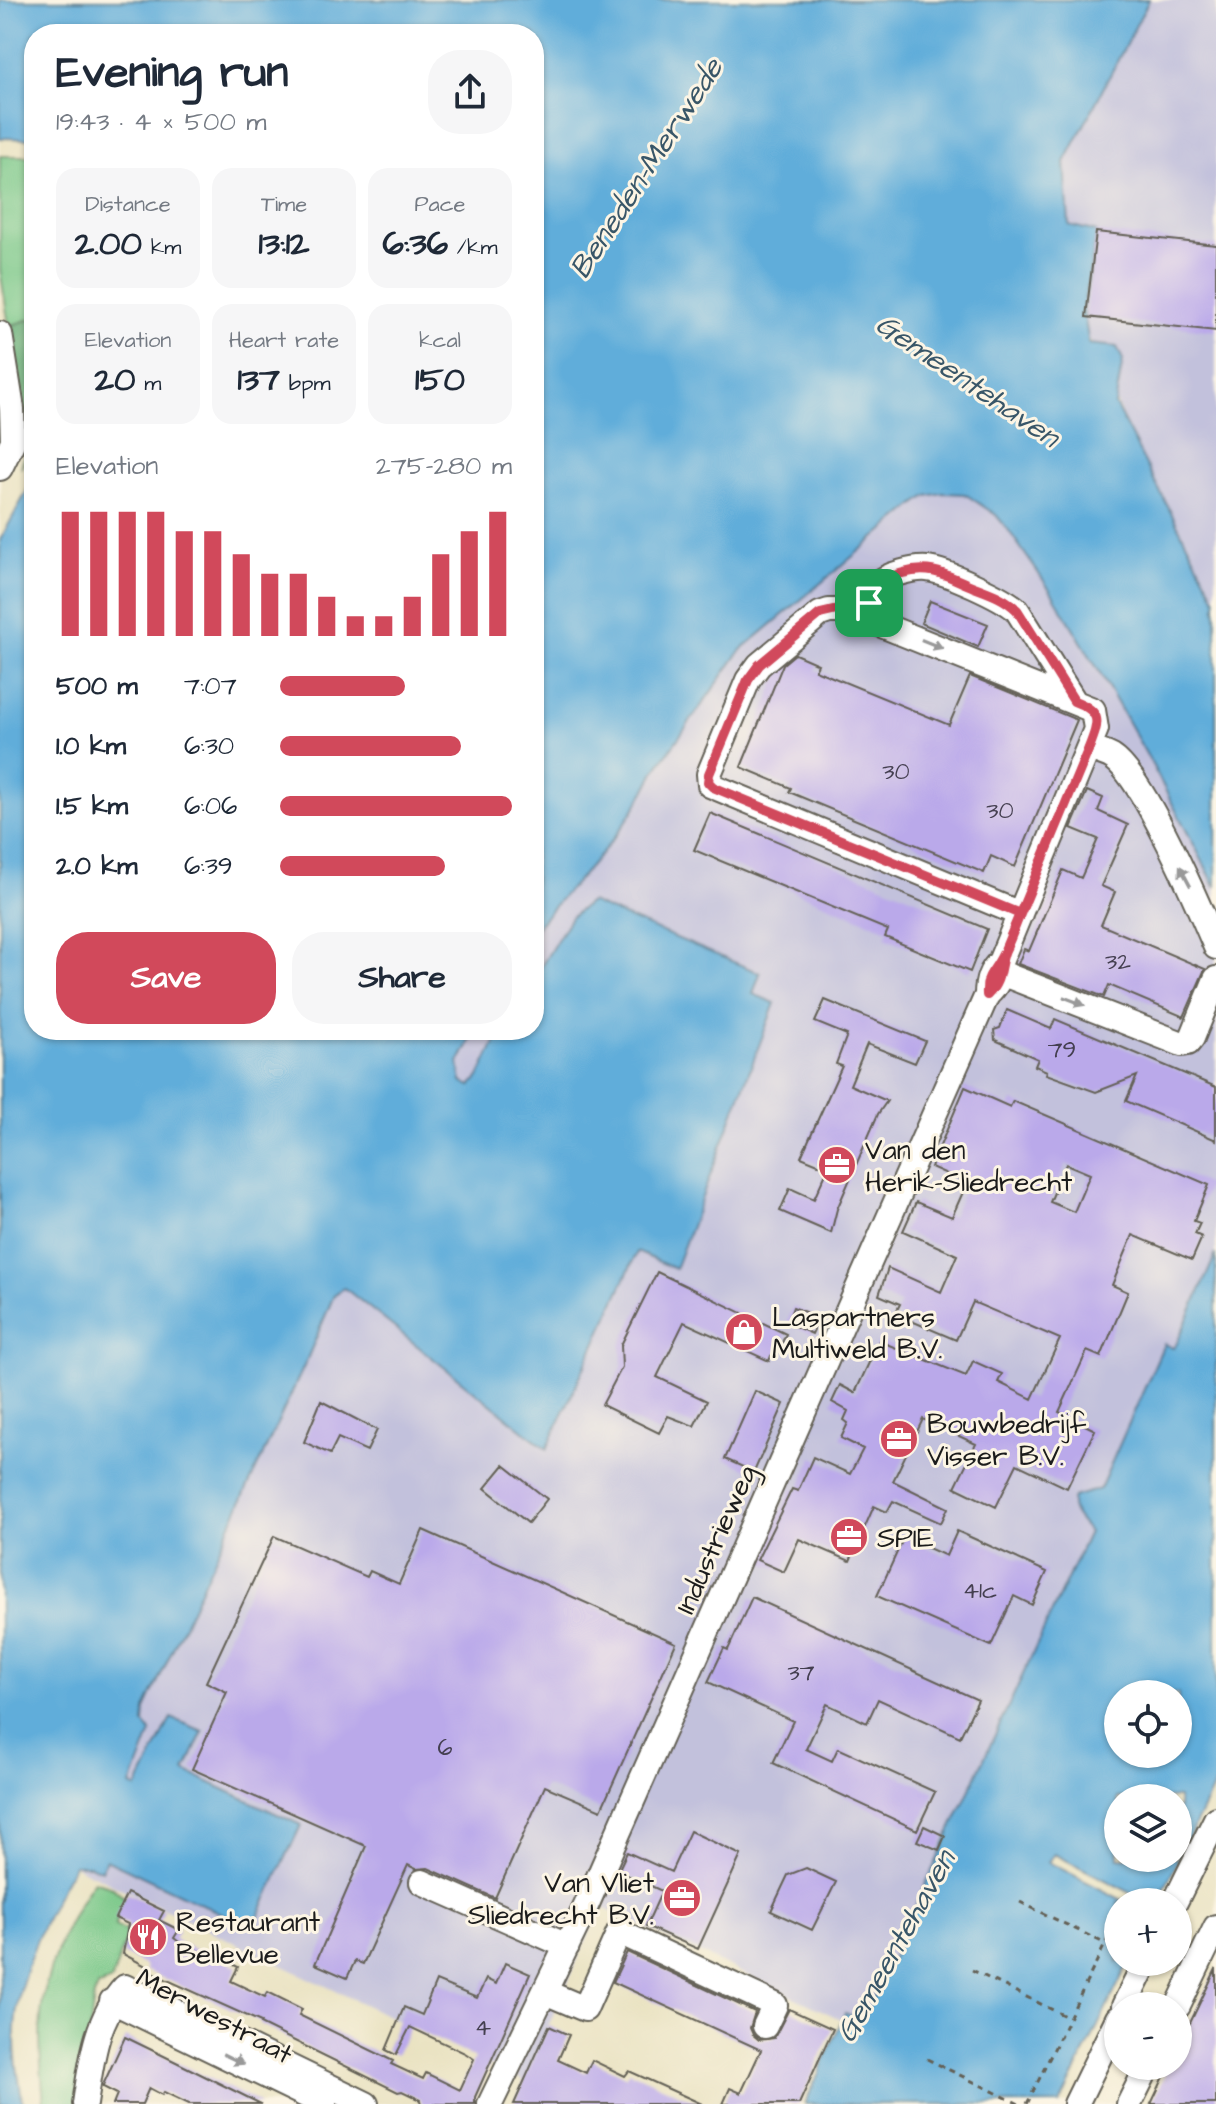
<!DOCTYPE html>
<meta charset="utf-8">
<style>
:root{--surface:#fff;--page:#f6f6f7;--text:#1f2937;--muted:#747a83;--accent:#d1495b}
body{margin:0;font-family:"Architects Daughter",sans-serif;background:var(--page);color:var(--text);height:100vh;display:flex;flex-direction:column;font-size:30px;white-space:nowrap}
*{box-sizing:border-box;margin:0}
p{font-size:26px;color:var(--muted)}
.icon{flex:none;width:44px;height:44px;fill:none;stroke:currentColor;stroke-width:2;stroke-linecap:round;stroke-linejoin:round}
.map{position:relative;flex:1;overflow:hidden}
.sheet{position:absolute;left:24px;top:24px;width:520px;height:1016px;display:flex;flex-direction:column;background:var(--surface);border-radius:32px;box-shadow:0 2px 6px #0004}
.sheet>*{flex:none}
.fabs{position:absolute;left:1104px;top:1680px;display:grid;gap:16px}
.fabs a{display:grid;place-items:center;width:88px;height:88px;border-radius:50%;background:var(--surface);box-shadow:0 2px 6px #0004;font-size:40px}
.pin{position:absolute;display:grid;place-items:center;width:68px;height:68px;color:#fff;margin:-34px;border-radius:16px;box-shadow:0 4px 12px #0006}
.round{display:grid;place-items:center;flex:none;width:84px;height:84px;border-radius:32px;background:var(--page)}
.head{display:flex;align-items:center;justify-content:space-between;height:136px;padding:0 32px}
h1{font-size:44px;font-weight:700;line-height:60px}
.stats{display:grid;grid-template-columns:repeat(3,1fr);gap:12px;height:136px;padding:8px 32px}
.stats div{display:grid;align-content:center;border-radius:20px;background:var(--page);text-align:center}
.stats b{font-size:34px;font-weight:700}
.stats small{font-size:22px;font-weight:400}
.stats p{font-size:22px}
.chart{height:224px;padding:16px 32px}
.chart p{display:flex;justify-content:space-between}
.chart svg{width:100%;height:144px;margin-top:8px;stroke:var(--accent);stroke-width:6}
.cta{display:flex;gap:16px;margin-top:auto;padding:16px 32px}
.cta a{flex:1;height:92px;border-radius:32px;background:var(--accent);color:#fff;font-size:32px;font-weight:700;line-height:92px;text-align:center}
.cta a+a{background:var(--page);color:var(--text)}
ul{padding:0 32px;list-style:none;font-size:26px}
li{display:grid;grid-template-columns:128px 96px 1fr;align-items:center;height:60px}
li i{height:20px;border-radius:10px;background:var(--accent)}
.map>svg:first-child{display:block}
.industrial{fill:#c2c1dc}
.green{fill:#78c788;stroke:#4a7252;stroke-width:2}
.forest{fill:#62ac74;stroke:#3f6448;stroke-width:2}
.water{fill:#61adda;stroke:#3e647b;stroke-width:2;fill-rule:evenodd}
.building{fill:#baa9ea;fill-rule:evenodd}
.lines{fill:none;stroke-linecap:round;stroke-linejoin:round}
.minor-casing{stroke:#646156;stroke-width:28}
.path{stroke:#646156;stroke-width:3;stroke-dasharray:6 6;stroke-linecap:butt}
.minor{stroke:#fff;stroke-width:24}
.oneway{fill:#999}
.route-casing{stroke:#fff;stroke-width:16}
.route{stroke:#d1495b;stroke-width:10}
.labels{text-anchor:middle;stroke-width:6;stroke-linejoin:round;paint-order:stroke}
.number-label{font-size:24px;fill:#443f50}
.poi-label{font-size:28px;fill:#1c1c1c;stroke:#fcf5e5;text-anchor:start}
.street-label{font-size:28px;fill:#1c1c1c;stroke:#fcf5e5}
.water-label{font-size:30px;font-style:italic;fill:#385668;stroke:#fcf5e5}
</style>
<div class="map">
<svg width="1216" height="2104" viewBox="0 0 1216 2104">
<rect width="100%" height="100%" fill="#fcf5e5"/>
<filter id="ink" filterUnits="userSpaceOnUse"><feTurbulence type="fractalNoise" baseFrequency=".0125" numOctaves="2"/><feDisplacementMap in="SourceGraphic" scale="16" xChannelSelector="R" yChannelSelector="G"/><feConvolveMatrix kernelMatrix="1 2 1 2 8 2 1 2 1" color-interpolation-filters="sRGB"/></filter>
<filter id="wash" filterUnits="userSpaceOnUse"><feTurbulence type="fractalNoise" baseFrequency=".006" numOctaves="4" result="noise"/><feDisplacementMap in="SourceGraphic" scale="32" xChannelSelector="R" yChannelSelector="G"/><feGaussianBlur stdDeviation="1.8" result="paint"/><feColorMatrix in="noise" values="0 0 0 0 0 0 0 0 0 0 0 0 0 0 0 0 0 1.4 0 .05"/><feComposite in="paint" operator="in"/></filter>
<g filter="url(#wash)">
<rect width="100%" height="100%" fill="#e9e2c1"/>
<path class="industrial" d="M1131,0h85v639l-194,-460z
M950,457l69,47 197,343v450l-350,734 -265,-124 -77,174 -510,-244 421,-807h99v-145l206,-299z"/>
<path class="green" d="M0,156h34v162l-25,8 -9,-56z
M34,417v30l-13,21 7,-30 -3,-19z
M94,1881l19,6 13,12 -11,27 14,6 -18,49 -13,6 -4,9 -13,108h-37c-6,-72 -9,-108 22,-175 9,-17 16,-34 28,-48z"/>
<path class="forest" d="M34,318v99l-9,2 -16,-93z"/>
<path class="water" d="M0,0h1149l-84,162 4,63 28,7 -14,76 6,36 28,3 6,13 -8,45 101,194v288l-67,-128 -49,-86 -47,-79 -46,-66 -11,-13 -31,-21 -22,-1 -16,3 -14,10 -172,144 -86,121c-13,30 -37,63 -59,89 -20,24 -44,45 -62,71v-897h-500v105l-34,-1z
M34,478v552h442l-17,33 3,19 9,4 8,-9 22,-47h33v-52l37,-61 19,-15 170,71 -7,21 22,9 -100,266 -38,-17 -90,197 -200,-159 -4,-2 -9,7 -29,69 -160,345 -1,15 7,8 -20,53 6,3 34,-70 32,13 -18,40 116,54 -47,101 -4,1 -144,-68 -5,11 -11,-5h-16c-27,45 -57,112 -59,164 -1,25 4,51 8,75h-23v-1564z
M1216,1254v528l-58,120h-9l-95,-48 -6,8 78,40h-8v60h11l-69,142h-255l40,-91 18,7 226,-488c-8,-11 -21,-20 -16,-35l27,-8 64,-145 9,4 3,-3zM1178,1694v60h-60v-60zM1118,1798h60v60h-60z"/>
<g id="blocks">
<path class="building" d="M1096,232l120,13v86l-130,-14z
M930,601l58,23 -10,23 -57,-24z
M795,654l23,10 -3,6 134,55 21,-49 107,44 -62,147 -24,-11 -7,17 -195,-81 2,-4 -50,-21 42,-103z
M1087,791l16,7 -5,13 30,14 -27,61 14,6 -14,33 104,44 -21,48 -75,-32 -5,12 -86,-33 6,-15 5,2 34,-81 18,8 17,-39 -27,-11z
M710,813l277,116 -17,43 -85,-35 3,-7 -194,-80z
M825,1000l100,41 -10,22 -48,-19 -17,41 37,16 -9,13 -41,95 -6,24 -51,-22 10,-23 24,11 14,-31 -27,-11 41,-91 -6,-2 11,-29 -32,-13z
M1007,1010l44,19 4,-10 161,68v53l-90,-39 11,-25 -41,16 -50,-18 1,-3 -12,-5 3,-7 -43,-19 -1,-10 6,-2z
M965,1087l45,20 3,-6 196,84 -15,36 6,2 -5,11 7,3 -10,23 -59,-25 -21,50 16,7 -27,65 -14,-6 -28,61 36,18 -28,58 -50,-24 -21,43 -41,-20 21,-43 -53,-25 -30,62 55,27 -7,15 -48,-22 -6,11 -13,-6 -24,55 -51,-22 -15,33 -27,-12 35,-71 6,2 15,-34 37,17 13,-25 -22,-11 7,-15 -4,-3 4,-9 -16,-9 8,-17 15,8 24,-52 87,35 7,-15 29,13 -4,8 34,17 28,-60 -87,-37 -17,38 -61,-26 5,-10 -21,-9 9,-27 53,24 16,-37 -54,-24 13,-29 36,15 15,-34 -36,-16zM1066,1164l24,10 -16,38 -24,-10z
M657,1272l129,62 -11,24 -4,-2 -2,5 -85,-39 -27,55 50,24 -13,25 -26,-10 -9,17 -57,-28 20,-38 -1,-22z
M793,1307l26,11 -7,16 -25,-11z
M755,1391l29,13 -30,68 -29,-13z
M321,1401l56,29 -10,21 -29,-13 -8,16 -26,-12z
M504,1465l43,34 -19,24 -43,-35z
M423,1530l253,113 -75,167 -56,-24 -50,112 -67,-30 -12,1 -8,-4 -45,99 -8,-3 -8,17 -32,-14 51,-118 -174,-77 35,-77 -21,-10 68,-146 93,41 3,-6 29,13z
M957,1531l90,41 -15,33 -18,-9 -23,50 -114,-50 27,-59 42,19z
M752,1597l226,103 -18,37 -82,-38 -11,24 -40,-19 -21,45 26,12 6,-13 97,44 -18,38 -144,-67 20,-42 -85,-39 16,-34 4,2z
M924,1826l21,10 -6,14 -22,-9z
M690,1831l51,24 -43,94 -52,-23 16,-35 -44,-20 9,-19 44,20z
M806,1868l30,14 -24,48 -41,-19 17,-36z
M127,1893l37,18 -5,9 20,10 -5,8 5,4 29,14 1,-4 29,15 -7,14 34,16 3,-5 34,17 -3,6 94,46 -2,3 32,15 3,-6 34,17 14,-31 -9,-6 -55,-26 -14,28 -10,-5 18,-43 18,8 14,-34 41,17 9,-19 10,5 9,-21 25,11 -55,123v7h-53l-1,-4 -19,-9 -4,1 -138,-68 1,-2 -116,-52 1,-4 -23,-12 5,-30 -13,-6z
M627,1952l128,60 -5,16 3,7 6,5 15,-2 15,-29 44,20 -34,75h-76l7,-16 11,5 20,-43 -148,-68z
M1216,1969v135h-65l18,-38h9v-18z
M549,2026l20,9 -11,25 28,13 6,-13 33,16 4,-5 73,33h-188z
M125,2037l41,20 95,47h-72l-25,-12 -2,3 -13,-7 -7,16h-29l4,-10 -14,-7v-2z"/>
</g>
</g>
<g filter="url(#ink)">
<use href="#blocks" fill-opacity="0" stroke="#646156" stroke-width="2"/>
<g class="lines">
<defs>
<path id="minor" d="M0,334l12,75 1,32 -13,27
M863,616c5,-10 8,-25 16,-33 9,-9 35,-15 48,-14 19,2 76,28 90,41l57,91
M1089,748c7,3 16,5 23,9 31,19 88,152 104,190
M1000,962l96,-233 -3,-19 -246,-99h-18l-9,3 -61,51 -11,15 -39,94 1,11 310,129
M1001,973l181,71 6,-1 4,-5 24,-59
M422,1882l145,64
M1175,1902l41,-83
M545,1992l40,17 34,-77 156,73 -10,21
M112,2001l212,103
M1124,2006l22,-44
M1178,2006l38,-79
M85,2104c6,-41 11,-86 40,-117l241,117
M490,2104l96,-198 401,-911c11,-10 15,-19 13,-33 -10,9 -13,19 -13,33
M1076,2104l42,-86
M1129,2104l19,-38"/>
</defs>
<use href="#minor" class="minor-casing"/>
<path class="path" d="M1020,1902l86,42
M972,1970l97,48
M927,2059l92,45
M1027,2104l88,-180"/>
<use href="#minor" class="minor"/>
</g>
<defs><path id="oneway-solid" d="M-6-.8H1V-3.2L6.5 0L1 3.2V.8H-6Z" transform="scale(2)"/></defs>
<g class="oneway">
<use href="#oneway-solid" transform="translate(932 644) rotate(22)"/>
<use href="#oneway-solid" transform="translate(1185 876) rotate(-118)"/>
<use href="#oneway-solid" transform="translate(1074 1001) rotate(21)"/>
<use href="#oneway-solid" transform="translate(233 2059) rotate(26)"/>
</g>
</g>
<g class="lines" filter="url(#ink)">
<defs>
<path id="route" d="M869,603l-6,13 -26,-6 -17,4 -61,51 -11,15 -39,94 -1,8 5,5 307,127c-6,14 -11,30 -19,44 -8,16 -15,16 -14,37 15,-14 11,-27 18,-45 28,-67 56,-135 84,-202 10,-26 14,-36 -15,-47l-57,-91c-12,-12 -27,-17 -43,-23 -27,-11 -42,-22 -71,-14 -20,5 -26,11 -34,30"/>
</defs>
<use href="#route" class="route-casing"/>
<use href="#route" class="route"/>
</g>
<defs>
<symbol id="office-disc" viewBox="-11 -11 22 22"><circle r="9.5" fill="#d1495b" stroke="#fcf5e5"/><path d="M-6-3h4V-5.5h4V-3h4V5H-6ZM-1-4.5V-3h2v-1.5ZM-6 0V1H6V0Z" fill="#fff"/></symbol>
<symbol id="shop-disc" viewBox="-11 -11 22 22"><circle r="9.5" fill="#d1495b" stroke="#fcf5e5"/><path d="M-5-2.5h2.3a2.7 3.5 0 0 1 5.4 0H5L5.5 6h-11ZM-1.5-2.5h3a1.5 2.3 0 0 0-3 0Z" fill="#fff"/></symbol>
<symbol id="restaurant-disc" viewBox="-11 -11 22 22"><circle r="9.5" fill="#d1495b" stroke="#fcf5e5"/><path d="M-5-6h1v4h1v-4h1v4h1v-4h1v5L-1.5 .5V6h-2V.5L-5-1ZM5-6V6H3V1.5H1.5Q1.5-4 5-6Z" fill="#fff"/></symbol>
</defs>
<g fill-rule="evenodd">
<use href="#office-disc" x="815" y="1143" width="44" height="44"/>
<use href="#shop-disc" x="722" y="1310" width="44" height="44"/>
<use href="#office-disc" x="877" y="1417" width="44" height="44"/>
<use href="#office-disc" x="827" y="1515" width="44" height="44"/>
<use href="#office-disc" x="660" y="1876" width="44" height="44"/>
<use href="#restaurant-disc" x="126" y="1915" width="44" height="44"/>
</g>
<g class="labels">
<g class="number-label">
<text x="896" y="779">30</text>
<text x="1000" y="818">30</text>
<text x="1118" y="969">32</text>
<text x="1062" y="1057">79</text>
<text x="980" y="1598">41c</text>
<text x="801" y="1680">37</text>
<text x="445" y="1755">6</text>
<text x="483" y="2035">4</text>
</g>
<g class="poi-label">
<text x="865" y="1159">Van den<tspan x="865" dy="32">Herik-Sliedrecht</tspan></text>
<text x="772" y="1326">Laspartners<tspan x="772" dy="32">Multiweld B.V.</tspan></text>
<text x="927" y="1433">Bouwbedrijf<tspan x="927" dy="32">Visser B.V.</tspan></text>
<text x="877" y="1547">SPIE</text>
<text x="654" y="1892" text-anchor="end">Van Vliet<tspan x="654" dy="32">Sliedrecht B.V.</tspan></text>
<text x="176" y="1931">Restaurant<tspan x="176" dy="32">Bellevue</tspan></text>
</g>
<g class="street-label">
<text transform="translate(715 1539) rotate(-66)" y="10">Industrieweg</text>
<text transform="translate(215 2015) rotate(28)" y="10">Merwestraat</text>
</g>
<g class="water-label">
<text transform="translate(646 168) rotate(-57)" y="10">Beneden-Merwede</text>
<text transform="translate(968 380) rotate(34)" y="10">Gemeentehaven</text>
<text transform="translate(895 1946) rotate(-61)" y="10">Gemeentehaven</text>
</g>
</g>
</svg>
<div class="fabs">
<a><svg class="icon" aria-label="locate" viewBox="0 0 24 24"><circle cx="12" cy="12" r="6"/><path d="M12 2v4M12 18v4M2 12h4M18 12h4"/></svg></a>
<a><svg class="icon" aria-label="layers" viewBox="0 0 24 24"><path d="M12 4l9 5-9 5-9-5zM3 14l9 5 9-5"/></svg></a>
<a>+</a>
<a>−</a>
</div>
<div class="pin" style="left:869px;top:603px;background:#1e9e55"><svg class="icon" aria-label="arrive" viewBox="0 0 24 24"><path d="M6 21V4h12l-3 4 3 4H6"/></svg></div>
<section class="sheet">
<div class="head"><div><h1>Evening run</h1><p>19:43 · 4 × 500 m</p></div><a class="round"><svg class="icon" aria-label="share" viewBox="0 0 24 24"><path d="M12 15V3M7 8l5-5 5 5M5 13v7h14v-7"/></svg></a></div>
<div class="stats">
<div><p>Distance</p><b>2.00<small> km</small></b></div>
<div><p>Time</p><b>13:12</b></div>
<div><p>Pace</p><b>6:36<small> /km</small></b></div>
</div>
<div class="stats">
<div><p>Elevation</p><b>20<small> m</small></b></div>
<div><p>Heart rate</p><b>137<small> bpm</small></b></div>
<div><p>kcal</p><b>150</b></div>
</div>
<div class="chart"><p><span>Elevation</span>275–280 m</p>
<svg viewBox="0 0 160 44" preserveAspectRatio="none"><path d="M5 44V6M15 44V6M25 44V6M35 44V6M45 44V12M55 44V12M65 44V19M75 44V25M85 44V25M95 44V32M105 44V38M115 44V38M125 44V32M135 44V19M145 44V12M155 44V6"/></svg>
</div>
<ul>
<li><b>500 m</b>7:07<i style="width:54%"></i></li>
<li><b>1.0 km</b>6:30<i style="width:78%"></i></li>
<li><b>1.5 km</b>6:06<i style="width:100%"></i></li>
<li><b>2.0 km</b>6:39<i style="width:71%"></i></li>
</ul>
<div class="cta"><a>Save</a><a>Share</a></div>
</section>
</div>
